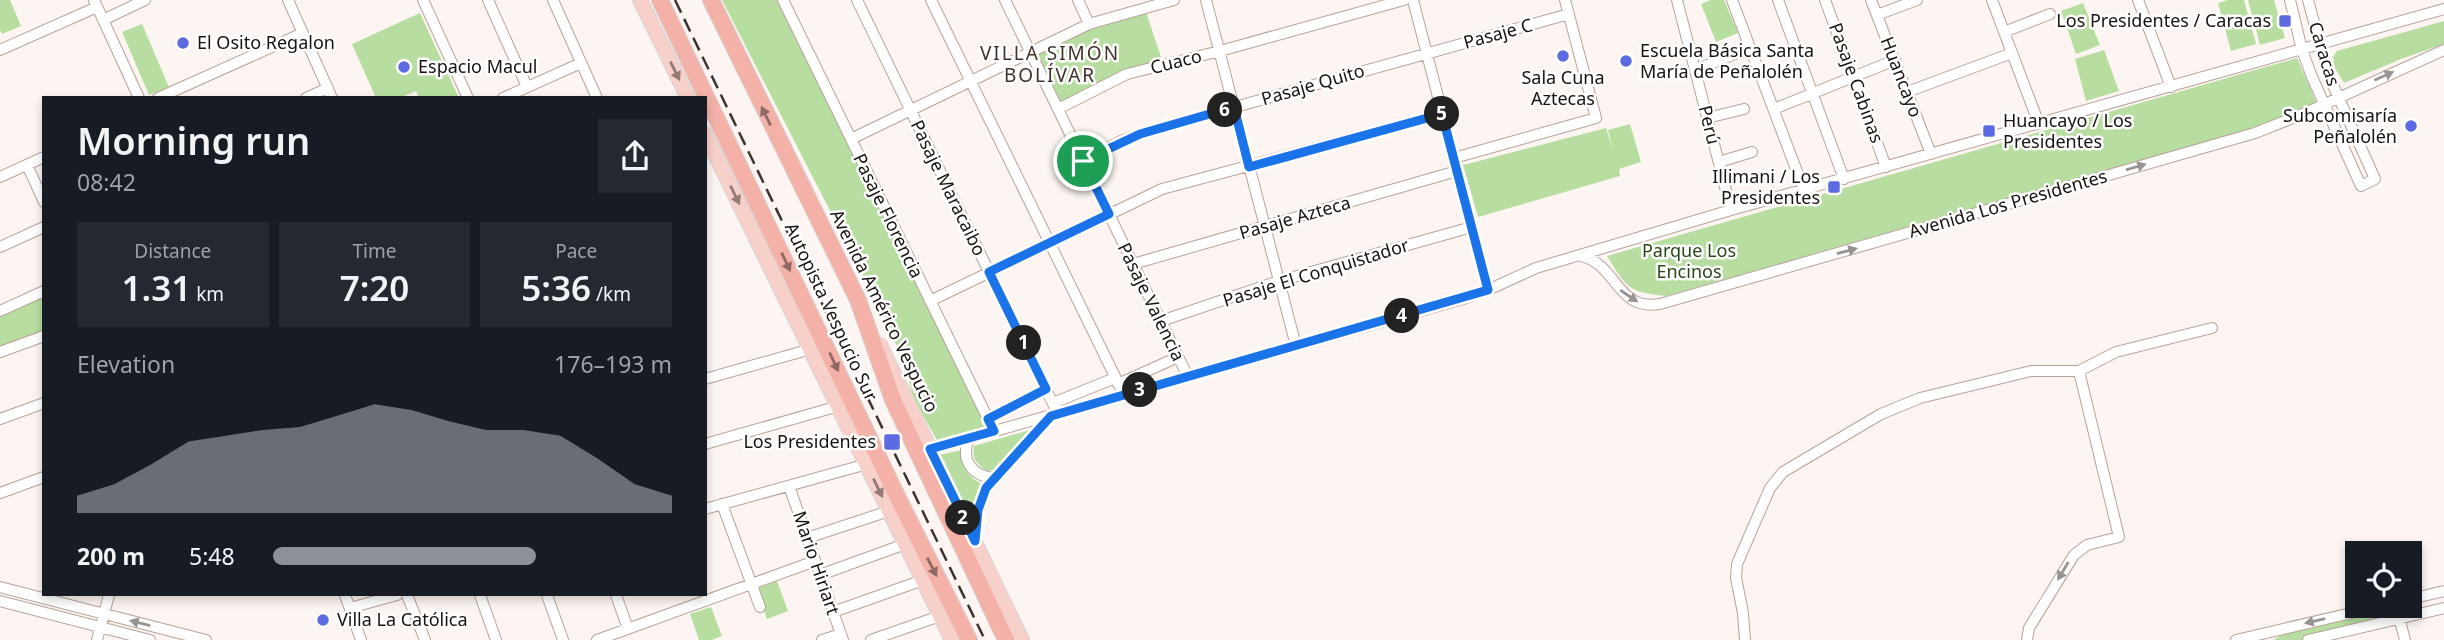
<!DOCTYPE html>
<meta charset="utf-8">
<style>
:root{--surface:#171b24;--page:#242831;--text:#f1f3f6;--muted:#9ea1a6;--accent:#8c9099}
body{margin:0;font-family:"Noto Sans",sans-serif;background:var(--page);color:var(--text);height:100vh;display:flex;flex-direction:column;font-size:26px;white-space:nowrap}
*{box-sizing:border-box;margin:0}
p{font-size:23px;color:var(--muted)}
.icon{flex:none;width:38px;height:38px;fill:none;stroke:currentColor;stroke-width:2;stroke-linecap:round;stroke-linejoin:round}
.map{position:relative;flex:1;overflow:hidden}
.side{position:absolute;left:42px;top:96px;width:665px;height:500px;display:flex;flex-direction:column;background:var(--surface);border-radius:0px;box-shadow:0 4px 10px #0003}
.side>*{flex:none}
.buttons{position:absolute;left:2345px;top:541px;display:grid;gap:14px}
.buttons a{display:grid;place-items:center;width:77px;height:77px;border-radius:0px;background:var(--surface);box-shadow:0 4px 10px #0003;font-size:35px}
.pin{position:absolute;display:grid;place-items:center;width:60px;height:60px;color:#fff;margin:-30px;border:4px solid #fff;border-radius:50%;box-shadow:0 2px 7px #0007}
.km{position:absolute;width:35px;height:35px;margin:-18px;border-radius:50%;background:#222;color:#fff;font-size:19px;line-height:35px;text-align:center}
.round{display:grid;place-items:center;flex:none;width:74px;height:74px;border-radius:0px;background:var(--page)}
.summary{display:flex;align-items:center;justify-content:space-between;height:119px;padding:0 35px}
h1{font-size:38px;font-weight:600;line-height:52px}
.metrics{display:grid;grid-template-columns:repeat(3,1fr);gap:10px;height:119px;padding:7px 35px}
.metrics div{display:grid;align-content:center;border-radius:0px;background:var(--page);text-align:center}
.metrics b{font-size:35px;font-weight:600}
.metrics small{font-size:19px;font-weight:400}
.metrics p{font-size:19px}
.chart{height:196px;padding:14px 35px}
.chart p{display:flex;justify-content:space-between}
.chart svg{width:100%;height:126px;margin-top:7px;fill:var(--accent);opacity:.7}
ul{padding:0 35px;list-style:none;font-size:23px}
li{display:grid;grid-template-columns:112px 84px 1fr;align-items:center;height:52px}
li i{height:18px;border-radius:9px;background:var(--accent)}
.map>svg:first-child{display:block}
.green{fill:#b7dea0}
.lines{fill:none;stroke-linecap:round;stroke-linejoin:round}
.minor-casing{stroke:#b6a39a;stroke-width:12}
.major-casing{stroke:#d6d4d4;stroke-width:16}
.highway-casing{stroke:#d6d4d4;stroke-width:18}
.minor{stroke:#fff;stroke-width:10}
.major{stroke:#f8d0ca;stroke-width:14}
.highway{stroke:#f4b1a7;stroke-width:16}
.rail{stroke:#3c3431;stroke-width:2.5;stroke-dasharray:14 7;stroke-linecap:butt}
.oneway{fill:#947a76}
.oneway2{fill:#989493}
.oneway3{fill:#916963}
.route-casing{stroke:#fff;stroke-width:14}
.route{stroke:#1a73e8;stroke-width:9}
.poi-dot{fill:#5c6be2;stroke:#fff;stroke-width:2.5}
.labels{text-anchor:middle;stroke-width:5;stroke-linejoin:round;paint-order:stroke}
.poi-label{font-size:18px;fill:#19120f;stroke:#fff;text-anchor:start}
.street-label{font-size:18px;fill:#19120f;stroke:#fff}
.park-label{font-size:18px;fill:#2a4616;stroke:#fff}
.neighbourhood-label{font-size:19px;letter-spacing:2px;fill:#41312a;stroke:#fff}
</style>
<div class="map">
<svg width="2444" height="640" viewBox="0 0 2444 640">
<rect width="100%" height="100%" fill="#fdf5f1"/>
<path class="green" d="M0,0h10l11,26 -19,8 -2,-4z
M722,0h58l208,427 -51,13 -24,-42 -5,-21 -19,-51z
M1711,0h13l14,33 -22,9 -15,-38z
M2228,0h16l12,44 -25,7 -13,-48z
M2248,0h26l11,38 -25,7z
M2083,3l17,42 -24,9 -15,-43z
M1146,12l17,51 -102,43 -26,-50 59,-29z
M420,13l39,85h-40l-3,-7 -16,7h-24l-24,-54z
M2444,21v23l-43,15 -57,24 -9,-15 -2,-11 4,-6z
M142,24l27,63 -20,8 -27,-63z
M2104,50l15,41 -33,10 -11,-42z
M2297,58l20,46 -60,23 -591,169c-38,-4 -39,-8 -59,-40z
M1630,124l11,38 -22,7 1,7 -142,41 -15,-52 143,-37 7,22 -5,-20z
M44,297v33l-44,16v-29z
M1033,429l-36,41 -11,1c-10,-8 -14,-12 -12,-25z
M962,450c0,18 5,27 22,35l-10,39 -35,-69z
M777,581l11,30 -21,8 -11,-30z
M711,607l11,29 -10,4h-13l-9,-26z
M2381,611v10l-80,19h-28l14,-8z"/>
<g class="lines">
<defs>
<path id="minor" d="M94,0l45,98
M288,0l44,98
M423,0l45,98
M488,0l39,87
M553,0l44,98
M783,0l211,431
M857,0l201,414
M931,0l193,395
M1005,0l183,377
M1078,0l11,24
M1206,0l90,346
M1413,0l75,290
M1677,0l54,210
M1732,0l72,190
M1778,0l66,179
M1825,0l61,167
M1871,0l60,154
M1992,0l47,124
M2138,0l33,87
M2290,0l12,50 10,27 49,109 14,-7 -47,-105 -20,-74
M1877,15l40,-15
M103,20l42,-20
M2004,32l46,-18
M0,50l97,-43
M1695,70l55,-22
M1907,92l105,-39
M158,98l145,-65
M306,98l22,-10
M503,98l78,-35
M1058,109l69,-35 93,-23 184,-51
M1774,109l121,-49
M1707,118l37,-9
M851,139l238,-115 85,-24
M1454,158l142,-40 -31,-118
M1083,161l38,-20 28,-10 420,-117
M1719,162l33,-10
M27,165l17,37
M0,177l44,-20
M0,247l44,-20
M1581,256c37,8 34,55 79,48l595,-171 48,-19 141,-64
M1133,264l324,-93
M930,301l232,-112 280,-75
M0,311l44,-20
M1161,321l118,-40 193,-54
M0,352l44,-16
M705,379l106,-30
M1118,384l60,-27
M1053,403l62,-25
M0,419l44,-16
M988,419l58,-30
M969,439c-9,21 3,37 25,39
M705,444l134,-38
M931,449l532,-150 25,-9 48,-22 195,-58 713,-201
M789,486l54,154
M0,493l44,-16
M722,504l38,103
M705,509l162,-45
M807,538l82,-27
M975,541l3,-30 8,-23 62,-69
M820,575l85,-31
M0,587l206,53
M345,595l16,45
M407,595l18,45
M480,595l16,45
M547,595l16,45
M616,595l12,34
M2410,599l34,-8
M0,601l150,39
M2396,606l9,34
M350,608l47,-13
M833,612l90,-32
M97,640l12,-45
M597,640l218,-79
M822,640l19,-6
M871,640l69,-24
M1745,640l-2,-27 -7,-35 1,-14 33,-76 13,-16 98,-58 39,-16 111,-27h48l37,-19 96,-24
M2027,640l2,-12 45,-73 13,-10 32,-8 -40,-166
M2236,640l145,-34
M2308,640l136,-32"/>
<path id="major" d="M640,0l48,98
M705,134l247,506
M880,345l142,295"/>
<path id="highway" d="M660,0l237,496 72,144
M711,0l147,300 35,100 113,240"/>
</defs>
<use href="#minor" class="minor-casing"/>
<use href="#major" class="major-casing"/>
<use href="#highway" class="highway-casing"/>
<use href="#minor" class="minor"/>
<use href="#major" class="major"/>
<use href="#highway" class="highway"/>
<path class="rail" d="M675,0l310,640"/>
</g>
<defs><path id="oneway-solid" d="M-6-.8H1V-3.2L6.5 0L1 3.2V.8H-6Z" transform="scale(1.75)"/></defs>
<g class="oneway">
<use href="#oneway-solid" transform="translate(675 71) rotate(64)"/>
<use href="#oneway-solid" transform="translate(735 195) rotate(64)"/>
<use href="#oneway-solid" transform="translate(878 488) rotate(64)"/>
</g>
<g class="oneway2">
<use href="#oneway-solid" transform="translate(2384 76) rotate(-24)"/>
<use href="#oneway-solid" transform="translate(2136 167) rotate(-16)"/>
<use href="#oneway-solid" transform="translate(1847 251) rotate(-15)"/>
<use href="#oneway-solid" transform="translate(1629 296) rotate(34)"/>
<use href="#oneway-solid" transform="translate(2063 571) rotate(121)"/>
<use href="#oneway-solid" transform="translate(2315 621) rotate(167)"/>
<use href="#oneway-solid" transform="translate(140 623) rotate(-166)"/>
</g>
<g class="oneway3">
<use href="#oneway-solid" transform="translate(766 116) rotate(-116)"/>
<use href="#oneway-solid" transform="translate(786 262) rotate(65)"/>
<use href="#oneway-solid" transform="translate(834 362) rotate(65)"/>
<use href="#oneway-solid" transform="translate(932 567) rotate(63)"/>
</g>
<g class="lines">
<defs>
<path id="route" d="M1234,107l15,60 193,-53 46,176 -437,126 -65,72 -8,22 -3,31 -45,-92 64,-18 -6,-12 58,-30 -57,-117 120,-58 -26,-53 57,-27z"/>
</defs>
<use href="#route" class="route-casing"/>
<use href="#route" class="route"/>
</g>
<g class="poi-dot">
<rect x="2278" y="14" width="14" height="14" rx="3.5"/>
<circle cx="183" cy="43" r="7"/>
<circle cx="1563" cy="56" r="7"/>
<circle cx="1626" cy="61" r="7"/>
<circle cx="404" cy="67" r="7"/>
<circle cx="2411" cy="126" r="7"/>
<rect x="1982" y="124" width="14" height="14" rx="3.5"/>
<rect x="1827" y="180" width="14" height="14" rx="3.5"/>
<rect x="883" y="433" width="18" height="18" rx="3.5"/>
<circle cx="323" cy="620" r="7"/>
</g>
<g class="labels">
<g class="poi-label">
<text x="2271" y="27" text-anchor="end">Los Presidentes / Caracas</text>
<text x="197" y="49">El Osito Regalon</text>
<text x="1640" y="57">Escuela Básica Santa<tspan x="1640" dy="21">María de Peñalolén</tspan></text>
<text x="418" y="73">Espacio Macul</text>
<text x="1563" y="84" text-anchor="middle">Sala Cuna<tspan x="1563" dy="21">Aztecas</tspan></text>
<text x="2397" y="122" text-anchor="end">Subcomisaría<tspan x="2397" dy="21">Peñalolén</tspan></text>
<text x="2003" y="127">Huancayo / Los<tspan x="2003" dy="21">Presidentes</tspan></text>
<text x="1820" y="183" text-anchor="end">Illimani / Los<tspan x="1820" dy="21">Presidentes</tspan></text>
<text x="876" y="448" text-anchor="end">Los Presidentes</text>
<text x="337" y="626">Villa La Católica</text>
</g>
<g class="street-label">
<text transform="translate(1498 34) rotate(-15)" y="6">Pasaje C</text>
<text transform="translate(2324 54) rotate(73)" y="6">Caracas</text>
<text transform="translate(1176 62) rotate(-14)" y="6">Cuaco</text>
<text transform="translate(1901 77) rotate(69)" y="6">Huancayo</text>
<text transform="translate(1856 83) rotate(70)" y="6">Pasaje Cabinas</text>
<text transform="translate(1313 85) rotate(-16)" y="6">Pasaje Quito</text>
<text transform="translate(1709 125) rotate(76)" y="6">Perú</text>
<text transform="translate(948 188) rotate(64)" y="6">Pasaje Maracaibo</text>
<text transform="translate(2008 204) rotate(-16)" y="6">Avenida Los Presidentes</text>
<text transform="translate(888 216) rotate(64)" y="6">Pasaje Florencia</text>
<text transform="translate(1295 218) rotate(-16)" y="6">Pasaje Azteca</text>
<text transform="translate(1316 273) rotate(-17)" y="6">Pasaje El Conquistador</text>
<text transform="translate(1151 302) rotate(64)" y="6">Pasaje Valencia</text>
<text transform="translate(884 311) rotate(64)" y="6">Avenida Américo Vespucio</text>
<text transform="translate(831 312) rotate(65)" y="6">Autopista Vespucio Sur</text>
<text transform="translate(816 563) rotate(71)" y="6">Mario Hiriart</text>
</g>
<g class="park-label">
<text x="1689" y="257">Parque Los<tspan x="1689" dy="21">Encinos</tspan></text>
</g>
<g class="neighbourhood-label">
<text x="1050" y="60">VILLA SIMÓN<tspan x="1050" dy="22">BOLÍVAR</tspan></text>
</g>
</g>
</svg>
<div class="buttons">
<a><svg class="icon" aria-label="locate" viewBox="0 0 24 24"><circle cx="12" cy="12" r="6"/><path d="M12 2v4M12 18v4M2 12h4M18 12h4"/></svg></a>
</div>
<div class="pin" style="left:1083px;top:161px;background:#1e9e55"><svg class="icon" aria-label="arrive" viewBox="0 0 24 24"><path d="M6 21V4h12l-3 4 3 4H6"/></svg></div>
<b class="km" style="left:1024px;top:343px">1</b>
<b class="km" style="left:963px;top:518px">2</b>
<b class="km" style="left:1140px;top:390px">3</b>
<b class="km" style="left:1402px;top:316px">4</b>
<b class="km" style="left:1442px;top:114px">5</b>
<b class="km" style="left:1225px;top:110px">6</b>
<section class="side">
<div class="summary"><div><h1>Morning run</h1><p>08:42</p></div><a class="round"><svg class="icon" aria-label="share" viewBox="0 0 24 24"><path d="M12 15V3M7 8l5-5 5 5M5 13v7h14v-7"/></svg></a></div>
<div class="metrics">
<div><p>Distance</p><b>1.31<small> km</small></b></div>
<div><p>Time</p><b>7:20</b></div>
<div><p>Pace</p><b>5:36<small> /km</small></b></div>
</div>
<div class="chart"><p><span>Elevation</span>176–193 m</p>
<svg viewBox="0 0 160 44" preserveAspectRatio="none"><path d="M0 44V38L10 34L20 27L30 19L40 17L50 15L60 14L70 10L80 6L90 8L100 12L110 15L120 15L130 17L140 25L150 34L160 38V44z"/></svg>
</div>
<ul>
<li><b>200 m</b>5:48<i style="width:66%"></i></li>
</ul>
</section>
</div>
